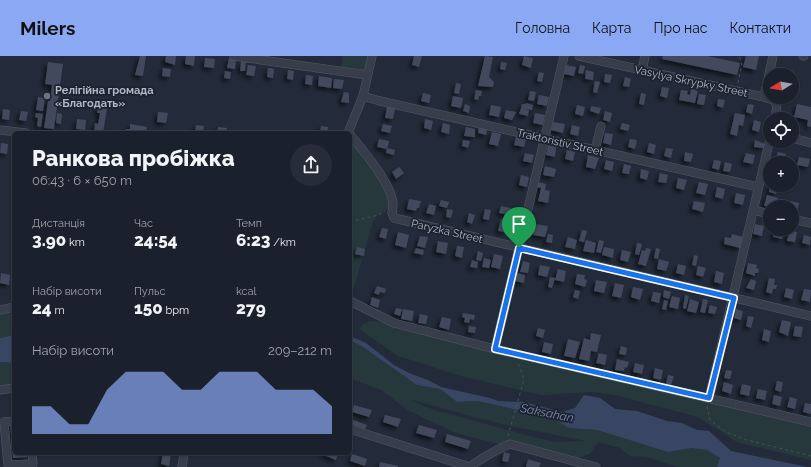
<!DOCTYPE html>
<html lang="uk">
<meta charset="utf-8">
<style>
:root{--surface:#1a202c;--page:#272d38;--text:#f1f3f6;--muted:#9fa3a9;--line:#383e48;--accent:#8aa8f3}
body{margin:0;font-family:Raleway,sans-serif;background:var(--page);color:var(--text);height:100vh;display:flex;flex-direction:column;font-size:15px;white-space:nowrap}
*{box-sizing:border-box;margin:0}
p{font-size:13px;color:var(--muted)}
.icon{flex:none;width:22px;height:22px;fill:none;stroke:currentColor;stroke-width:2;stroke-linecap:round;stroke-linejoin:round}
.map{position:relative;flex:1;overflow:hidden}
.side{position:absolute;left:12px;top:75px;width:340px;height:324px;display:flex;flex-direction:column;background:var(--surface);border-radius:6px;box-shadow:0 1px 3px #0004,0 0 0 1px var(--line)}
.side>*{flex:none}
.needle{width:26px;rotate:259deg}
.controls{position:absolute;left:763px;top:12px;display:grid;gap:8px}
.controls a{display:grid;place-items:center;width:36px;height:36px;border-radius:50%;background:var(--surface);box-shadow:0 1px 3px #0004,0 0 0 1px var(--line);font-size:20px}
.pin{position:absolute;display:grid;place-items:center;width:34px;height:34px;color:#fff;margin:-41px -17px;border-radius:50% 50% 50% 0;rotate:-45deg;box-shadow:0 0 4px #0007}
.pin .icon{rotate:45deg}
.round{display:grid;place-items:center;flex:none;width:42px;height:42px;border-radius:21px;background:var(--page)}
.overview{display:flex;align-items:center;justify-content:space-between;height:68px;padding:0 20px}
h1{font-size:22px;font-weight:800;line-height:30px}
.metrics{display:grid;grid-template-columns:repeat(3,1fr);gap:6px;height:68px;padding:4px 20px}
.metrics div{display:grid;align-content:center}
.metrics b{font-size:17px;font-weight:800}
.metrics small{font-size:11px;font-weight:400}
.metrics p{font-size:11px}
.chart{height:112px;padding:8px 20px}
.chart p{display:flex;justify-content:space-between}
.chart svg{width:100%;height:72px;margin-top:4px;fill:var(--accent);opacity:.7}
header{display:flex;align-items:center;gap:24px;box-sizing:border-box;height:56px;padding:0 20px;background:var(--accent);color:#111}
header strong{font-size:19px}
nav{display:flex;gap:22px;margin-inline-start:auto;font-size:14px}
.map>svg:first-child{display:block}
.green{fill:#26383c;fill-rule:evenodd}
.water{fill:#394663}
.building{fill:#424a5c;filter:url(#shadow)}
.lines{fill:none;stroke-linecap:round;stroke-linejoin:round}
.minor-casing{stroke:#525865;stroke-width:9}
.path{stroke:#435358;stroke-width:1;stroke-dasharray:3 3;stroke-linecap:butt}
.minor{stroke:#373d4a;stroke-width:8}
.route-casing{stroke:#fff;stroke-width:8}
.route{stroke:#1a73e8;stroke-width:5}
.worship-dot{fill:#6b7280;stroke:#1c222f;stroke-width:1.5}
.labels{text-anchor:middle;stroke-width:3.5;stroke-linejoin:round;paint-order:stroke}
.street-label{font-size:11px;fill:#b2b8c6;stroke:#1c222f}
.poi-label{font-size:11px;font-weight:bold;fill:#b2b8c6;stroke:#1c222f;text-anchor:start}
.water-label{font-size:12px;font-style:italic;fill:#7b8bad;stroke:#1c222f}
</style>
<header>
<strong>Milers</strong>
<nav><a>Головна</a><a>Карта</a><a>Про нас</a><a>Контакти</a></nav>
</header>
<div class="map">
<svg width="811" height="411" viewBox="0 0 811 411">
<defs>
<filter id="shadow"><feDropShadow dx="-3" dy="3" stdDeviation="2" flood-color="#0009"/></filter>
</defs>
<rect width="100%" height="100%" fill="#232b3a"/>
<path class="green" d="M342,0h30l-5,19 -26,-3z
M350,79l13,15 31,55 -16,10 -5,6 -23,81z
M14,251v28l-14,3v-28z
M370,265l24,2 417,99v38l-74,-18 -39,-25 -83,-22 -24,-3 -50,3 -80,-19 -63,-20 -39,-27 3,-4z
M350,284l13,7 54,38 23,4 17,13 20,-1 10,2 65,15 17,10 28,2 71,22 24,-4 15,2 13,8 -1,9h-42l-31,-10 -16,-1 -10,-8 -22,-6 -8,12 -13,4 -83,-15 -38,-10 -47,-22 -28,-21 -31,-12zM408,343l97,26 81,16 -30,1 -22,-5 -100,-27z
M0,306l14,1v25l-14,2z"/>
<path class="water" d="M14,279v28l-14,-1v-24z
M350,280l16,7 28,22 15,8 19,7 13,7 49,11 8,3 26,1 38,10 13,-4 9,-13 16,3 15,11 22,2 30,10 15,2 15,7 12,1 22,20 76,16h-90l3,-9 -13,-8 -15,-2 -24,4 -71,-22 -28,-2 -17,-10 -65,-15 -10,-2 -20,1 -17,-13 -23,-4 -54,-38 -13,-7z"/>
<path class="building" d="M140,0h6l-3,20 -8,-1z
M166,0h10l-1,9 -10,-3z
M186,0h9l-1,10 -9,-2z
M414,0h8l-3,11 -7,-2z
M485,0l8,1 -4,20 5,5 -1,5 -15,-1z
M524,0l9,2 -2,10 -9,-3z
M663,0h44l33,7 -3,12 -75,-16z
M746,0h13l-3,14 -13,-3z
M205,2l10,1 -1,9 -10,-1z
M229,2l7,1 -1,10 -8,-1z
M48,6l15,2 -9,65 -10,-1 4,-27h2l2,-16 -7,-1z
M241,6h5l-1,9h-5z
M501,6l6,1 -2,7 -5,-1z
M248,9l8,1 -2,10 -8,-1z
M566,9l10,2 -2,9 -10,-2z
M580,9l5,1 -2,8 -5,-1z
M163,12l8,1 -1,8 -8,-1z
M268,12l6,1 -1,9 -6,-1z
M288,14l6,1 -1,9 -6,-1z
M586,14l8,2 -1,8 -8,-1z
M225,15l6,1 -1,7 -6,-1z
M539,16l5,1 -2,9 -5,-1z
M605,18l7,1 -2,8 -6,-1z
M306,19l7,1 -1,9 -7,-1z
M319,20l13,2 -1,10 -13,-2z
M625,21l6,2 -2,8 -6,-1z
M334,23l10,1 -2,9 -9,-1z
M595,25l5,1 -3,11 -4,-1z
M456,27l5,1 -2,10 -5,-1z
M662,31l7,1 -2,10 -7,-2z
M691,33l7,1 -3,13 -16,-3 2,-10 7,1 -1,3 3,1z
M476,34l6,1 -1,5h-2l-1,4 -4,-1z
M530,35l6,1 -2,9 -6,-1z
M344,36l5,1v10l-8,-1z
M423,37l8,2 -2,8 -8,-2z
M641,37l5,1 -2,11 -5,-1z
M699,38l7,1 -2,10 -7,-1z
M539,39l10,2 -2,9 -10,-2z
M453,40l10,2 -2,10 -10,-2z
M38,41l7,1 -2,13 -7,-1z
M718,43l7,1 -2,8 -6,-2z
M526,47l7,2 -1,5 -11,-2 1,-4h3z
M465,48l5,2 -1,7 -6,-2z
M748,48l6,1 -2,9 -6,-2z
M797,48l14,3v20l-4,-1 1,-6 -14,-3z
M491,49l10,2 -2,10 -10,-2z
M577,49l8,2 -2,9 -8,-2z
M591,50l10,2 -2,6 -9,-3z
M98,51l9,2 -4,24 -9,-1 1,-9 3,1 2,-11h-3z
M387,51l8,1 -2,11 -8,-1z
M521,52l8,2 -1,6 -9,-2z
M3,53l7,1 -1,10 -7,-1z
M506,54l10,2 -4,8 -8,-2z
M21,55l7,1 -2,9 -7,-1z
M605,55l7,2 -2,9 -7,-2z
M158,56l10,1 -2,10 -9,-1z
M36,57l7,1 -2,13 -4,-1 1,-8 -3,-1z
M57,57l5,1 -1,10 -5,-1z
M535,57l10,2 -2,10 -10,-2z
M735,57l10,2 -2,11 -4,-1 -2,11 -7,-2z
M77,63l9,1 -1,10 -9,-1z
M425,63l8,2 -2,9 -7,-2z
M754,64l7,2 -2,10 -7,-2z
M553,66l12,2 -2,9 -12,-3z
M443,67l7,2 -1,9 -8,-2z
M622,67l8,2 -2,6 -8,-2z
M130,68l17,3 -1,6h-21l1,-4h4z
M383,68l9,2 -2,7 -9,-2z
M196,69l8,1 -1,7h-8z
M572,69l8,2 -2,9 -8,-2z
M321,70l7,1 -1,6h-7z
M479,70l9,2 -2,7 -8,-2z
M218,71l9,1 -1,5h-9z
M466,71l9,2v8l-11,-1z
M492,76l9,2 -3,12 -9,-2z
M605,77l8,1 -2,11 -8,-2z
M516,81l10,2 -2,8 -10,-2z
M379,83l10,2 -2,8 -10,-2z
M630,83l7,1 -2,9 -7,-2z
M463,84l7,1 -2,7 -6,-2z
M755,84l10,4 -1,4 -10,-1z
M1,87l7,1 -1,10 -7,-1z
M649,87l7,2 -2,9 -7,-2z
M548,89l8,2 -1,10 -9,-2z
M387,92l8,2 -1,5 -8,-2z
M666,92l7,1 -2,9 -7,-2z
M567,94l8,2 -2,9 -8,-2z
M685,96l8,2 -2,8 -7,-1z
M778,96l8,2 -2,9 -9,-2z
M525,97l9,2 -2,8 -9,-2z
M746,97l9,2 -2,9 -10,-2z
M588,99l11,3 -4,11 -9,-2z
M799,101l11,2 -2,8 -11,-2z
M606,104l8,2 -2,9 -8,-2z
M714,104l7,1 -2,9 -7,-2z
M725,106l7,2 -2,8 -7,-1z
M624,108l7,2 -2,8 -7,-1z
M545,110l11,3 -2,8 -11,-2z
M399,111l5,6 -8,6 -4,-7z
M641,113l8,2 -2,9 -7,-2z
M660,117l8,2 -2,8 -8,-1z
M521,119l8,2 -2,10 -8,-2z
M678,122l9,2 -3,10 -8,-2z
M538,126l8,2 -1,6 5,1 -2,12 -10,-2 3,-13 -4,-1z
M699,126l9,2 -3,11 -9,-2z
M770,129h8l-2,9 -7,-2z
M717,131l8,2 -2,10 -8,-2z
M736,137l9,2 -2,10 -9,-2z
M767,139l11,3 -1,9 -13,-1z
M409,143l12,2 -2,7h-2l-1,3 -9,-2z
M441,144l8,2 -2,6 -8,-2z
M694,145l11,2 -2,9 -11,-3z
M790,145l9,2 -2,9 -5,-1v-4h-3z
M429,148l7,2 -2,9 -8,-2z
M501,150l10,2 -2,7 -10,-2z
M447,153l6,1 -2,8 -5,-1z
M485,153l6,1 -2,10 -6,-1z
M469,157l6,2 -3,9 -5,-2z
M501,163l7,2 -3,11 -7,-1z
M514,168l5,1 -2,9 -5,-1z
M535,168l13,2 -3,11 -12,-2z
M755,168l9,2 -2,10 -9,-2z
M382,172l6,1 -2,10 -7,-2z
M775,173l9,1 -2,9 -9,-2z
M582,174l5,1 -3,11 -5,-1z
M789,175l8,1 -2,10 -8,-1z
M398,176l11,3 -3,13 -11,-3z
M548,178l5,1 -1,8 -6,-1z
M732,178l11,3 -3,11 -16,-4 1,-7 6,1z
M804,179l7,2 -1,8 -8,-2z
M420,180l8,1 -3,11 -8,-2z
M568,181l9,3 -2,9 -10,-2z
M586,184l10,3 -2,10 -11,-2z
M599,184l5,1 -3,12 -5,-1z
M438,185l10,2 -2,11 -10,-2z
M637,187l5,1 -3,11 -4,-1z
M457,190l7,1 -2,11 -7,-2z
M357,191l8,2 -1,7 -9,-2z
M604,191l10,2 -1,9 -11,-3z
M416,192l8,2 -1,5 -9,-2z
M646,192l5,1 -5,17 -8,-2 4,-14 3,1z
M656,192l4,1 -2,10 -4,-1z
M622,194l9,2 -3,10 -8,-2z
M478,195l5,2 -2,8 -5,-1z
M494,198l9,2 -3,13 -9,-2z
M694,199l4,1 -2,10 -4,-1z
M484,202l7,2 -2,8 -7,-1z
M659,203l10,3 -3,9 -9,-2z
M472,204l6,2 -1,6 -7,-1z
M523,205l7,2 -2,10 -8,-1z
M748,207l9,2 -1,3 3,1 -1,4h-3v3l-9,-3z
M678,208l8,2 -2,9 -8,-2z
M540,209l10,2 -3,10 -9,-2z
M698,210l8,2 -3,9 -7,-2z
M558,213l8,2 -2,11 -9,-2z
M716,215l8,2 -2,11 -8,-2z
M1,217l9,2 -1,10 -9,-2z
M517,217l8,2 -1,8 -9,-2z
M577,218l8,1 -1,4 3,1 -2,7 -10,-3z
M550,221l5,1 -3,10 -4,-1z
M769,222l6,1 -1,6h3l-1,4h-3l-1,5 -6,-2z
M751,223l5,2 -2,9 -8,-2z
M596,224l11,2 -3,11 -10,-2z
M615,227l9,2 -3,13 -9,-2z
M377,230l9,3 -1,4 -5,-1 -1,3 -5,-2z
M633,231l10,2 -3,11 -9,-3z
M786,232l8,2 -2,9 -8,-2z
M804,233l7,1 -1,12 -9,-2z
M575,234l5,1 -2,8 -5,-2z
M664,234l7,2 -2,7 -6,-2z
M653,236l8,1 -2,10 -8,-2z
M685,239l4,1 -3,13 -3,-1z
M672,240l8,2 -2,11 -9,-2z
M372,241l8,3 -2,8 -8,-3z
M690,243l9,3 -3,11 -9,-2z
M703,243l5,1 -3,13 -5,-1z
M664,244l4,1 -2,9 -4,-1z
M710,249l7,2 -2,7 -7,-1z
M396,252l6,1 -2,7 -6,-2z
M403,253l11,2 -2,10 -11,-2z
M736,253l7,2 -2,9 -7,-2z
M463,257l12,2 -1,5 -4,-1 -1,4 -5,-1 1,-4 -3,-1z
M420,258l8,2 -2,8 -8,-1z
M748,260l6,1 -3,11 -5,-2z
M442,261l9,2 -2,11 -10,-3z
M782,264l9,2 -3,14 -9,-4z
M469,270l7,1 -1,6 -7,-1z
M795,270l8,1 -2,10 -8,-1z
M538,272l7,2 -2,8 -7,-2z
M764,273l7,2 -2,11 -7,-2z
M591,277l10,2 -4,17 -6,-1 -2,10 -10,-2 5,-21 6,2z
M568,283l12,3 -5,16 -11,-2z
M544,286l9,2 -2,10 -9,-2z
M621,290l6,2 -1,7 -7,-1z
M599,297l8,2 -2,10 -9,-2z
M617,303l12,3 -2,6 -2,-1 -1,4 -9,-1z
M635,307l9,2 -2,9 -9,-2z
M655,312l8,2 -2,10 -8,-2z
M726,314l6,1 -2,8 -6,-1z
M668,319l6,1 -3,9 -5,-1z
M777,325l6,1 -2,10 -6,-2z
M724,326l9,3 -2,9 -9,-3z
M742,328l9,2 -2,10 -9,-2z
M758,333l9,2 -2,9 -9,-2z
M774,339l8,2 -2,9 -8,-2z
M790,341l7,2 -2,10 -8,-2z
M805,347l6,1v10l-8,-2z
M354,349l18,5 -3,7 -17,-5z
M385,359l16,4 -3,8 -15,-5z
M350,363l17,6 -2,4 -15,-5z
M10,367h4v30h13v4l-14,1z
M419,369l18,5 -3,8 -18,-5z
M447,378l24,7 -3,8 -23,-7z
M504,396l6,2 -2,8 -6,-1z
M163,397h8l-2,13 -8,-2z
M319,397h19l-2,7z
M352,398l15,5 -2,7 -15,-5z
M528,403l13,4 -2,4h-13z
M380,406l18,4v1h-19z"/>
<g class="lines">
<defs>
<path id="minor" d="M234,0l133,19
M579,0l185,41 9,3 4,4 -2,15
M803,0h1
M642,15l3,-15
M363,40l17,5 378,86
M764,41l9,-41
M0,74l26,3
M348,77l15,-37 9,-40
M350,79c12,13 36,44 41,60 3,7 2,12 1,18l2,5 417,98
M792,82l19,5
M595,94l6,-24
M753,154l17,4
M792,163l19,4
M350,245l44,22 101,26 316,73
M0,254l14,-3
M495,293l69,-293
M0,334l14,-2
M709,342l61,-259
M14,365l-10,1 4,43 25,-1 -1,-11
M350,373l120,38
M182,411l2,-14
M470,411c5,-5 33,-21 40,-23l86,23"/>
</defs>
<use href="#minor" class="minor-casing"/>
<path class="path" d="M738,27l4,-19 -3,-8
M350,166l28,-7 7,-4
M707,350l3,14 16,12 21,8 64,16
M508,380l15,-53v-7l-5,-13"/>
<use href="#minor" class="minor"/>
</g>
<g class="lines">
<defs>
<path id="route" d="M519,192l215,50 -25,100 -214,-49z"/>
</defs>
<use href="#route" class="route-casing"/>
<use href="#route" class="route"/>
</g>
<circle class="worship-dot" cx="47" cy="40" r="4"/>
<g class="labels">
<g class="street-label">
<text transform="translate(691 25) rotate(12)" y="4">Vasylya Skrypky Street</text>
<text transform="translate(560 86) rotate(13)" y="4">Traktoristiv Street</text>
<text transform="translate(447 175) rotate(13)" y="4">Paryzka Street</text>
</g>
<g class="poi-label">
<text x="55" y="38">Релігійна громада<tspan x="55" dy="13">«Благодать»</tspan></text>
</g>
<g class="water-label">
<text transform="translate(547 357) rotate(11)" y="4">Saksahan</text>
</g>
</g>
</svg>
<div class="controls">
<a><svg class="needle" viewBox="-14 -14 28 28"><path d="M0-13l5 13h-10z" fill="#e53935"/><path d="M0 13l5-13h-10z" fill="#9fa3a9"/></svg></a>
<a><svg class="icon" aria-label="locate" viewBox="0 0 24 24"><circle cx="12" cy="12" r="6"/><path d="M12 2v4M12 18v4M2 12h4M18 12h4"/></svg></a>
<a>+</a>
<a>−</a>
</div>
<div class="pin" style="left:519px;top:192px;background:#1e9e55"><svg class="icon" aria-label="arrive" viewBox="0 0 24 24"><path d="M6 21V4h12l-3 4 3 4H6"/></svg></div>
<section class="side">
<div class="overview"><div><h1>Ранкова пробіжка</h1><p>06:43 · 6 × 650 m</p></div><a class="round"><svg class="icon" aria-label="share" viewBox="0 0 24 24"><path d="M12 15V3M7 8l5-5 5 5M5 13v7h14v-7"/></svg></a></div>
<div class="metrics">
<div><p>Дистанція</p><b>3.90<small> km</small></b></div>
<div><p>Час</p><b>24:54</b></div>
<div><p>Темп</p><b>6:23<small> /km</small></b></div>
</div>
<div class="metrics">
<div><p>Набір висоти</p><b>24<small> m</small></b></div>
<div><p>Пульс</p><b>150<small> bpm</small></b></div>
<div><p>kcal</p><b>279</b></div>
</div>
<div class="chart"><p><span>Набір висоти</span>209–212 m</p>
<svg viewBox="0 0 160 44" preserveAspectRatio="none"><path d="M0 44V27L10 27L20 38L30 38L40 17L50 6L60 6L70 6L80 17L90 17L100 6L110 6L120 6L130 17L140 17L150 17L160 27V44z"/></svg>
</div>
</section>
</div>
